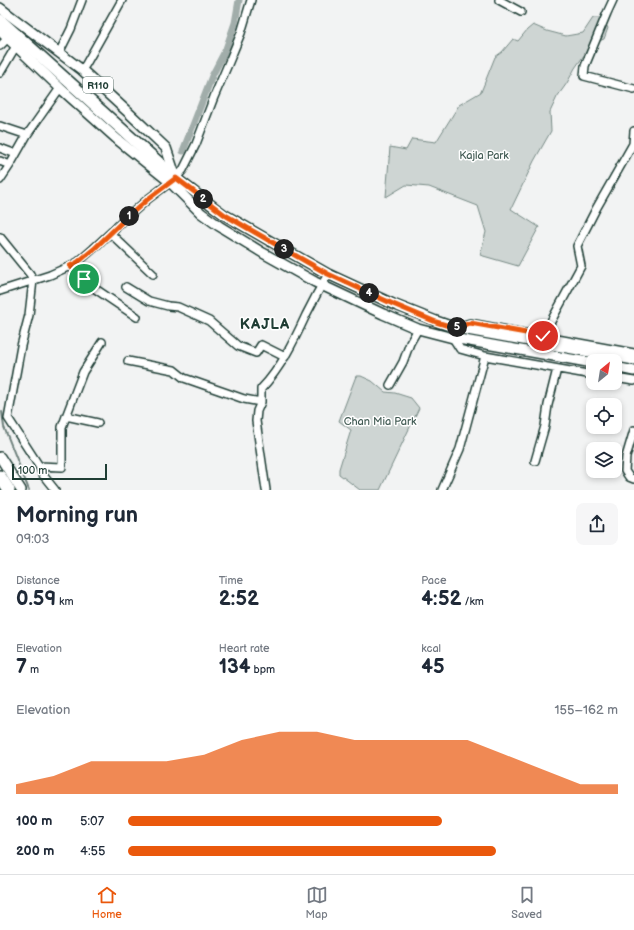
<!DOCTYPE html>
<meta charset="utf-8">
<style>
:root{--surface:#fff;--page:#f6f6f7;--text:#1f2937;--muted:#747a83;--line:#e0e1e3;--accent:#ea580c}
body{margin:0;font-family:"Balsamiq Sans",sans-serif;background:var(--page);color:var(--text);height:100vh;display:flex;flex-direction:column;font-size:15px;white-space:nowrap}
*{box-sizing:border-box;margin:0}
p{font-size:13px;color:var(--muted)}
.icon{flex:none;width:22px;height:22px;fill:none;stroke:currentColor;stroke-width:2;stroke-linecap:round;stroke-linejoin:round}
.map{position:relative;height:490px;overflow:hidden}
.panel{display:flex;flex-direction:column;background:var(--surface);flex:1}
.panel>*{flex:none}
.needle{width:26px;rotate:30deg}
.fabs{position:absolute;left:586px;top:354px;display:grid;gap:8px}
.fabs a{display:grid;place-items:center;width:36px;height:36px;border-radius:8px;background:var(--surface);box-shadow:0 2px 6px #0003;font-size:20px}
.scale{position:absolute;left:12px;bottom:10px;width:95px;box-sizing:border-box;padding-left:4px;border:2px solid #1f3d34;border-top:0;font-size:11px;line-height:14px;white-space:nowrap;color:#1f3d34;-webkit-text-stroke:3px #fff;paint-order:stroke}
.pin{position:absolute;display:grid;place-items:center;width:34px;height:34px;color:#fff;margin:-17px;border:2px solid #fff;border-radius:50%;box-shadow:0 1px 4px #0007}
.km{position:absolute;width:20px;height:20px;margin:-10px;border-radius:50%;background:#222;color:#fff;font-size:11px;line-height:20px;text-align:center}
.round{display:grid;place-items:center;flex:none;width:42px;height:42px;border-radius:8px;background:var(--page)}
.summary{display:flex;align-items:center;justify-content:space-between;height:68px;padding:0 16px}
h1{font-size:22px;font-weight:800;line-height:30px}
.figures{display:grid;grid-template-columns:repeat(3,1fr);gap:6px;height:68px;padding:4px 16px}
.figures div{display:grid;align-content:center}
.figures b{font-size:20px;font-weight:800}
.figures small{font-size:11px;font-weight:400}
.figures p{font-size:11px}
.chart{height:112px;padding:8px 16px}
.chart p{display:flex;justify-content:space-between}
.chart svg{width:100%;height:72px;margin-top:4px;fill:var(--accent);opacity:.7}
ul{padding:0 16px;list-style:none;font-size:13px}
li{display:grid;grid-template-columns:64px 48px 1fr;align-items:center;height:30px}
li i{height:10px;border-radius:5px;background:var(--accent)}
.tab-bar{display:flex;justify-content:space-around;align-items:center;height:56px;border-top:1px solid var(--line);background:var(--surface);font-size:11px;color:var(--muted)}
.tab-bar a{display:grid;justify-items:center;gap:2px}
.tab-bar .current{color:var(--accent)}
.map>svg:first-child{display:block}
.green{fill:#ced5d3;stroke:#768984}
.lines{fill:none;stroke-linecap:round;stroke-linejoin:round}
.stream{stroke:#6d807b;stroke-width:2}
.canal{stroke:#a1adaa;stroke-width:7}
.minor-casing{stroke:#1f3d34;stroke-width:10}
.major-casing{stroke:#1f3d34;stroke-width:12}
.highway-casing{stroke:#1f3d34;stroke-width:14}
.minor{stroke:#fff;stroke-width:7}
.major{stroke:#fff;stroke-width:9}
.highway{stroke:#fff;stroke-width:11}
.route-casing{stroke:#fff;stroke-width:8}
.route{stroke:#ea580c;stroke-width:5}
.labels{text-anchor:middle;stroke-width:3;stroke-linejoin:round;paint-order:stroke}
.shield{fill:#fff;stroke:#627771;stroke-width:1}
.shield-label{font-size:10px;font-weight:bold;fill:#1f3d34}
.park-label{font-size:11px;fill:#425b54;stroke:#fff}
.district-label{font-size:15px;font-weight:bold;letter-spacing:1px;fill:#1f3d34;stroke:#fff}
</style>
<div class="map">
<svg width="634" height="490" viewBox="0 0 634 490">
<rect width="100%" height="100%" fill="#f2f3f3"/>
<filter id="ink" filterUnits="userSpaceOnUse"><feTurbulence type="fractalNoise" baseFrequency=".025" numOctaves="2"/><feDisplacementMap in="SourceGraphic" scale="8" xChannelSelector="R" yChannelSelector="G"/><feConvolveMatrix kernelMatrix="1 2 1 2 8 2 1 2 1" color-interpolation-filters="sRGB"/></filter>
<g filter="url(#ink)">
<path class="green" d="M593,18h9l6,10 -4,11 -12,5 -17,24 -8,15 -10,14 -7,15 1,19 -17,30 -23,48 28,18 -21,39 -38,-11 6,-23 -8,-26 -49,-19 -23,-2 -20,12 4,-50 16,3 6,-11 24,3 23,-37 22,-13 14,-35 7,-5 11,-13 5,2 9,-11 6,-5 14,6 19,5 17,-3z
M356,376h5l11,5 13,11 10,1 16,5 8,10 -39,82h-20l-21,-16v-5l12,-39 -12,-9z"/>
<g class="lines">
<path class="stream" d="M2,412l2,15 25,63"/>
<path class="canal" d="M183,151l29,-75 14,-27 9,-26 4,-23"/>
<defs>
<path id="minor" d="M499,0l22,12
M613,0l-6,13 -22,53 -1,10 50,13
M0,46l8,-8
M59,53l12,-24 11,-29
M82,70l4,-6 36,-64
M0,73l16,-27
M0,126l27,9
M0,148l16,6
M0,161l10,4
M0,180l10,-15 17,-30 33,-47
M110,233l43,41
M0,237l30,37 3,6 -4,35 -8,31 -13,72 31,48 4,9 12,15
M70,266l24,22 43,29
M126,287l23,14 19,5 10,1 31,14 29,25 18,7 5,-8 24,12
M0,291l50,-16 20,-9 8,-4 15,-13 29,-27 26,-23 28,-21 7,-8 13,-26 18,-47 15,-35 12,-29 10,-33
M456,327l14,-4 164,30
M543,336l38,-70 -4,-20 19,-37 37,-65 1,-13
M453,338l7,11 25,7 108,19
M128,361l46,9 10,8 43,15 17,6 17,3
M615,378l19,3
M390,385l13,-23 7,-19 8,-14
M66,416l32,7
M634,430l-8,27 -1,14 4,6 5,2
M535,461l10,-35 3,-21 9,-36
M39,466l23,1v-40l21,-55 19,-30
M266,490l-10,-69 1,-10 4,-9v-13c20,-21 33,-48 45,-74 7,-14 14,-27 22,-41
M442,490l18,-41 25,-93"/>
<path id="major" d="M0,8l82,62 48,44 36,34 10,30 38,29 11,8 45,26 58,33 65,30 43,17 20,7 178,32
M0,31l60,57 58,52 52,42 31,31 18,13 44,27 52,29 68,32 35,15 35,9 140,25
M615,367l19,4
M0,457l21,33"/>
<path id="highway" d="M0,20l176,158
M0,476l9,14"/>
</defs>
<use href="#minor" class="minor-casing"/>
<use href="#major" class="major-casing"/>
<use href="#highway" class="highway-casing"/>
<use href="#minor" class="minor"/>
<use href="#major" class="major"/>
<use href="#highway" class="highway"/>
</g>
</g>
<g class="lines" filter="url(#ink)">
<defs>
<path id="route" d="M84,279l-14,-13 8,-4 16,-13 28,-27 26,-23 28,-21 49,37 45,26 58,33 65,30 43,18 20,6 14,-5 73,13"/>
</defs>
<use href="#route" class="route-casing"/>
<use href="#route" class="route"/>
</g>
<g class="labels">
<rect class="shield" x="83" y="77" width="30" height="16" rx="3"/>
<g class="shield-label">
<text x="98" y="89">R110</text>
</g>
<g class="park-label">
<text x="484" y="159">Kajla Park</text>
<text x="380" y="425">Chan Mia Park</text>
</g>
<g class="district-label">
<text x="265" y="329">KAJLA</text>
</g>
</g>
</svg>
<div class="fabs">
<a><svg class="needle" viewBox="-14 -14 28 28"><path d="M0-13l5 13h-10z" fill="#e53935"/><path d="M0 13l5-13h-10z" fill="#747a83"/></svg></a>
<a><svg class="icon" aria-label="locate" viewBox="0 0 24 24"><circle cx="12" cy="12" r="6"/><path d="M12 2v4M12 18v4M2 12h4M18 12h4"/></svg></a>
<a><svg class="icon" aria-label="layers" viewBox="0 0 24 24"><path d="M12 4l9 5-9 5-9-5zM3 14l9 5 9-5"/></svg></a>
</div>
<div class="scale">100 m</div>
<div class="pin" style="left:84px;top:279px;background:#1e9e55"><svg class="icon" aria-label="arrive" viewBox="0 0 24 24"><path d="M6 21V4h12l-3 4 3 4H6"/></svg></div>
<div class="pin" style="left:543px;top:336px;background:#d93025"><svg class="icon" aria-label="check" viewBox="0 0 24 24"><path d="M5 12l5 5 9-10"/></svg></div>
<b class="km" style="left:129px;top:216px">1</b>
<b class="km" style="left:203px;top:199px">2</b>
<b class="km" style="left:284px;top:249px">3</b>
<b class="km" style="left:369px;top:293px">4</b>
<b class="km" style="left:457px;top:327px">5</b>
</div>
<section class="panel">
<div class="summary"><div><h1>Morning run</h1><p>09:03</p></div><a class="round"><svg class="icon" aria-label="share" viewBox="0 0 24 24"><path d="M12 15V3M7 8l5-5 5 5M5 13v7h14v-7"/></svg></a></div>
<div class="figures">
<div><p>Distance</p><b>0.59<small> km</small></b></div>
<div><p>Time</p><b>2:52</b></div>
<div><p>Pace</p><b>4:52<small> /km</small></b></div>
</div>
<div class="figures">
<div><p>Elevation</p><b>7<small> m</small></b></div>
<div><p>Heart rate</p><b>134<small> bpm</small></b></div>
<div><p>kcal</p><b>45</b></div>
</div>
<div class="chart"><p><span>Elevation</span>155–162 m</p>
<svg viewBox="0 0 160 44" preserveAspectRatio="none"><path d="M0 44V38L10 33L20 24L30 24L40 24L50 20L60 11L70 6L80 6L90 11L100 11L110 11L120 11L130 20L140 29L150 38L160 38V44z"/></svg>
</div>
<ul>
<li><b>100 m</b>5:07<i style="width:64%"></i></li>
<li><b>200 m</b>4:55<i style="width:75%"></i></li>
</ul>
</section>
<nav class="tab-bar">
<a class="current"><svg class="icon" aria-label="home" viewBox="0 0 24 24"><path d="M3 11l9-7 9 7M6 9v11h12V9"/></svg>Home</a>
<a><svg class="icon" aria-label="map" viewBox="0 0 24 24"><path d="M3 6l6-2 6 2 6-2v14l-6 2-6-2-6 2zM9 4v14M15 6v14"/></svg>Map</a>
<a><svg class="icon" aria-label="saved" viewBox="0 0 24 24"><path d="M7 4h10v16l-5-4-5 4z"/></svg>Saved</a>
</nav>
